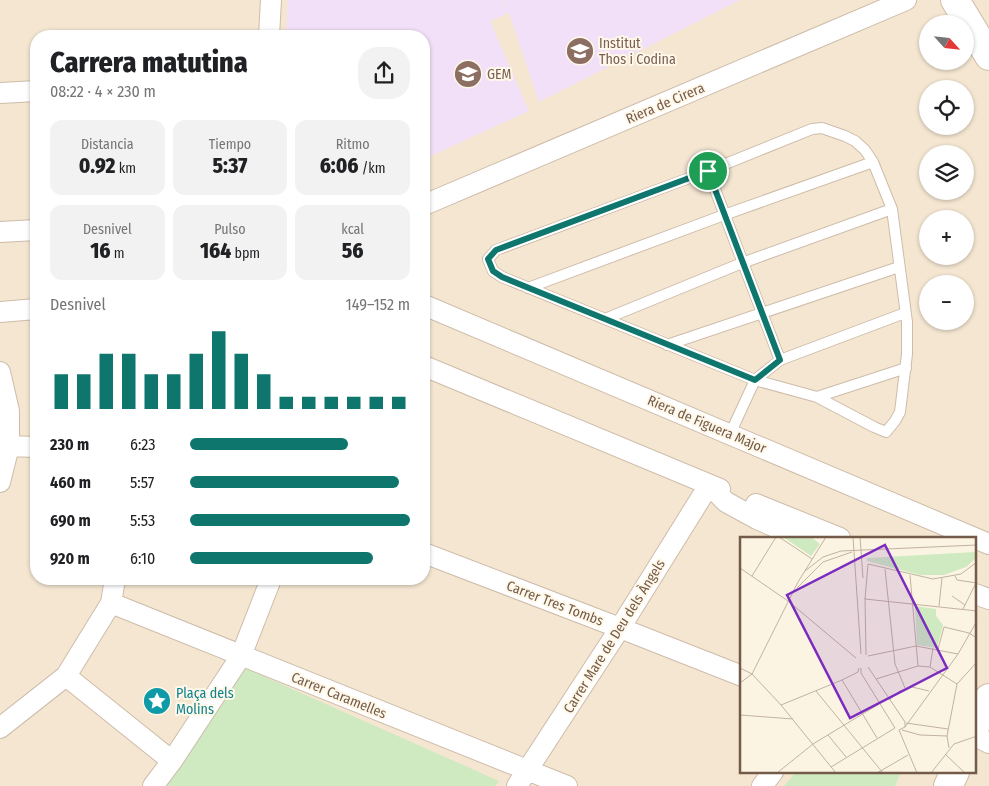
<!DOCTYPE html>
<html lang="es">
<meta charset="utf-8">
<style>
:root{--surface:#fff;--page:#f2f2f2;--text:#202124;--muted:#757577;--accent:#0f766e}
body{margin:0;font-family:"Fira Sans Condensed",sans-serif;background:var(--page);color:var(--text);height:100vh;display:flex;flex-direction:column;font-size:19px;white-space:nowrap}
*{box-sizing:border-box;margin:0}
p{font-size:16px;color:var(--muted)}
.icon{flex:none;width:28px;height:28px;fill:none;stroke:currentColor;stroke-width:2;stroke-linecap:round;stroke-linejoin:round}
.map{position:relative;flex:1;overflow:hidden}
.drawer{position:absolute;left:30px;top:30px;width:400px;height:555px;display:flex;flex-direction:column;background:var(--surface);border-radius:20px;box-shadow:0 1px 4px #0004}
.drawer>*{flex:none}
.needle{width:32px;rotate:117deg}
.buttons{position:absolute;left:919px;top:15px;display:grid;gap:10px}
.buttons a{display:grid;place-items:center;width:55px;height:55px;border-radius:50%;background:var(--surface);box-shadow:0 1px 4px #0004;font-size:25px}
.pin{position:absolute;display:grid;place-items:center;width:42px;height:42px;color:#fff;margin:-21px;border:2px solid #fff;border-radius:50%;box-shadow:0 1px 5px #0007}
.round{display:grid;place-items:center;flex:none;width:52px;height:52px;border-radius:20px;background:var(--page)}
.headline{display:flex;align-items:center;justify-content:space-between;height:85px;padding:0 20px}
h1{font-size:28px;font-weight:800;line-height:38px}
.metrics{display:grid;grid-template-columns:repeat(3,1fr);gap:8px;height:85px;padding:5px 20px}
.metrics div{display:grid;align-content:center;border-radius:12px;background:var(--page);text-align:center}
.metrics b{font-size:21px;font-weight:800}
.metrics small{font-size:14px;font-weight:400}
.metrics p{font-size:14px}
.chart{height:140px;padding:10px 20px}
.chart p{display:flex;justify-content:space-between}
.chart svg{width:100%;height:90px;margin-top:5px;stroke:var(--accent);stroke-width:6}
ul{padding:0 20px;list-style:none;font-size:16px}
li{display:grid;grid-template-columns:80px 60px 1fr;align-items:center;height:38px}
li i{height:12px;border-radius:6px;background:var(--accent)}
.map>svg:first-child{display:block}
.residential{fill:#f4e6d1;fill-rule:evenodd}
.education{fill:#f1e0f8}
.green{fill:#cfeac1}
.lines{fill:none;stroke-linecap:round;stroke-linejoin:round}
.lane-casing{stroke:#cebcaa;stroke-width:12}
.street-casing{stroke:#cebcaa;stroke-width:22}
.secondary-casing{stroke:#d1bca7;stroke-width:30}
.lane{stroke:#fff;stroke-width:10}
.street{stroke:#fff;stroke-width:20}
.secondary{stroke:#fff;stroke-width:28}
.route-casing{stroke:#fff;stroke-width:10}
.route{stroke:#0f766e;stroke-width:6}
.labels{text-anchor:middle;stroke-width:4;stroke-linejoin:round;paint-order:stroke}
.education-label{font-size:14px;fill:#785e54;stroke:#fff8e9;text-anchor:start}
.street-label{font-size:14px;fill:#745b49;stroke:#fff8e9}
.culture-label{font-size:14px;fill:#0d838f;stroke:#fff8e9;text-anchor:start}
.inset-road{fill:none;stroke:#c2b2a0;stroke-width:1}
.view{fill:#7b2cbf;fill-opacity:0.15;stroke:#7b2cbf;stroke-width:2.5}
.inset-edge{fill:none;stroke:#745b49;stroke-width:2.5}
</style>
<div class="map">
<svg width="989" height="786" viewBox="0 0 989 786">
<rect width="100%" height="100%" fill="#fcf4e3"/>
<path class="residential" d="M0,0h989v786h-989zM928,24h37v37h-37zM36,36h388v543h-388zM928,89h37v37h-37zM928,154h37v37h-37zM928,219h37v37h-37zM928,284h37v37h-37zM742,538h233v234h-233z"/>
<path class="education" d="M288,0h215l3,8 -2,-8h236l-201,102 -30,-89 -19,8 39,90 -105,48v-123h-138z"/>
<path class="green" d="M245,668l254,113 -4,5h-332l-3,-2z
M796,772h105l-6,14h-111z"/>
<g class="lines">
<defs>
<path id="lane" d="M822,128l23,8 10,5 10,9 8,12 19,47 15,113v32l-7,58 -5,9 -9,11 -12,-5 -57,-30 -62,-17 -253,-103 -9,-6 -5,-12 8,-9 212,-79 104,-42z
M708,171l72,189 -25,20 -25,54
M528,288l196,-73 149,-53
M605,319l137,-56 150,-54
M667,345l232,-78
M780,360l125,-47
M817,397l89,-29"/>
<path id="street" d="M269,36l2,-36
M0,93l36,-2
M424,205l482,-205
M0,232l36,-2
M424,305l565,239
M0,312l36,-3
M424,366l296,123
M0,372l9,39v35l-9,36
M9,446l27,1
M756,504l84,34
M424,553l196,75 122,48
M975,594l14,5
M111,603l456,183
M66,676l106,85
M0,728l66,-52 45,-73 4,-24
M975,736l14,7
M153,786l19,-25 69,-105 30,-77
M517,786l103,-158 89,-143 17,17 31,17 43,19
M762,786l11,-14"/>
<path id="secondary" d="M955,0l34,56
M975,726l14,-28
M948,786l7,-14"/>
</defs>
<use href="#lane" class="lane-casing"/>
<use href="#street" class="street-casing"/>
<use href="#secondary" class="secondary-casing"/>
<use href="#lane" class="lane"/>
<use href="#street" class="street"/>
<use href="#secondary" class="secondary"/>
</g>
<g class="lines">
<defs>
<path id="route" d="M708,171l72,189 -25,20 -253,-103 -9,-6 -5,-12 8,-9z"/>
</defs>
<use href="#route" class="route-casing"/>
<use href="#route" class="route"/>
</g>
<defs>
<symbol id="school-disc" viewBox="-11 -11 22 22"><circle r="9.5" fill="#8d6e63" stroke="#fff8e9"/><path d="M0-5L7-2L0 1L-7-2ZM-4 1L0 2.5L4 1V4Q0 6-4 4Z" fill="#fff"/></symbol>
<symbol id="sight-disc" viewBox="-11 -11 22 22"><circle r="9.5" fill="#0f9aa8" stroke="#fff8e9"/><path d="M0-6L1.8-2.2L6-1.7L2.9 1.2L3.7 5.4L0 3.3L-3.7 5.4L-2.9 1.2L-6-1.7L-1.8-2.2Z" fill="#fff"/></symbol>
</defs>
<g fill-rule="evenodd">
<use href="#school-disc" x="564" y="35" width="32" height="32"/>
<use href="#school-disc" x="452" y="58" width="32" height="32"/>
<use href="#sight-disc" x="141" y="685" width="32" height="32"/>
</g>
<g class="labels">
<g class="education-label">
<text x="599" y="48">Institut<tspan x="599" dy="16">Thos i Codina</tspan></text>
<text x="487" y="79">GEM</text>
</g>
<g class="street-label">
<text transform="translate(665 103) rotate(-23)" y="5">Riera de Cirera</text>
<text transform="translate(707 424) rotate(23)" y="5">Riera de Figuera Major</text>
<text transform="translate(555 603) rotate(21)" y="5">Carrer Tres Tombs</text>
<text transform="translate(614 636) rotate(-58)" y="5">Carrer Mare de Deu dels Àngels</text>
<text transform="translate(339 695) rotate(22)" y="5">Carrer Caramelles</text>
</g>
<g class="culture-label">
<text x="176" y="698">Plaça dels<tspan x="176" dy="16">Molins</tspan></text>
</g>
</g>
<g transform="translate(740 537)">
<rect width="236" height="236" fill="#fcf4e3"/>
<path d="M43,0h28l9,7 -9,12zM236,15v6l-10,9 -22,8h-24l-53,-14v-3zM175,69l21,3v7l7,9 -6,23 -20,-3z" fill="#cfeac1"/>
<path class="inset-road" d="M39,0l33,22M113,0l8,117M120,0l3,41M237,25l-16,12 -28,5 -65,-15 -3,35 112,12M0,31l48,33 68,57M145,32l10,95 10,24M65,34l18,-14 18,-6 136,-6M170,38l8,91M12,39l24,-39M215,39l2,4 20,3M57,51l26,-26 29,-10M212,59l13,9M125,61l1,57M199,69l3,-28M223,72l13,-26M204,90l25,6 8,5M198,112l6,-22M128,119l48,-10 42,8M128,130l37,55v5l-6,3M190,130l3,-19M0,131l12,6 29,31 55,68M121,131v5l34,55M136,142l42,-13 12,1 27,17M102,143l35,58M0,146l12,-9 46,-92 28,-45M76,154l67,82M149,163l11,-9 12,-4 17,4M41,168l61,-25 16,-8 1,-4M0,178l53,4M166,186l42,6M165,190l53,-73 19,-33M159,193l18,43M162,193l18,5 27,1M88,198l18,22M209,211l-2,-12 10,-52 20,-22M205,217l20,19M91,230l64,-39M37,236l36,-29 66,-40M137,236l31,-18M191,236l23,-29 23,-8"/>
<path class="view" d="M145,8l62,123 -97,50 -63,-123z"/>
<rect width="236" height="236" class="inset-edge"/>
</g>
</svg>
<div class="buttons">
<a><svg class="needle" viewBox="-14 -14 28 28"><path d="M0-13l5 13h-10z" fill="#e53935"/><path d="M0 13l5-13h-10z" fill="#757577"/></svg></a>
<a><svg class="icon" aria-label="locate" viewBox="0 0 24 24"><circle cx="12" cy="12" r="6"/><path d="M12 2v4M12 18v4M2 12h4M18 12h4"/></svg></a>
<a><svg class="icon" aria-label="layers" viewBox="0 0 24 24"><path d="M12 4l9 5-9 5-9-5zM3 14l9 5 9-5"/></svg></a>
<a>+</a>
<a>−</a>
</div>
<div class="pin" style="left:708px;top:171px;background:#1e9e55"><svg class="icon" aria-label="arrive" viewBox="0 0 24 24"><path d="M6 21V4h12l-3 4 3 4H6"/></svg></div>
<section class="drawer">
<div class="headline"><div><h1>Carrera matutina</h1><p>08:22 · 4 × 230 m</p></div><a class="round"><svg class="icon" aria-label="share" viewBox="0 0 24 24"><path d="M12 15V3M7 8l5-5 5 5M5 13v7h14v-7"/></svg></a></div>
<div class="metrics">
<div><p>Distancia</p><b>0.92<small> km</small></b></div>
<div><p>Tiempo</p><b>5:37</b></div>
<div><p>Ritmo</p><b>6:06<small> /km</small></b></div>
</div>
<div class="metrics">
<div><p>Desnivel</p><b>16<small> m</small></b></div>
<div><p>Pulso</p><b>164<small> bpm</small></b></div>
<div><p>kcal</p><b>56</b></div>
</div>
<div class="chart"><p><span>Desnivel</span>149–152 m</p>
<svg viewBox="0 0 160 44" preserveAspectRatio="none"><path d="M5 44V27M15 44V27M25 44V17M35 44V17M45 44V27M55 44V27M65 44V17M75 44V6M85 44V17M95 44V27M105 44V38M115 44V38M125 44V38M135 44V38M145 44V38M155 44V38"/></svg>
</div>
<ul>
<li><b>230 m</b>6:23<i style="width:72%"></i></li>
<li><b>460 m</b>5:57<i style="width:95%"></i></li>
<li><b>690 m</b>5:53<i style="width:100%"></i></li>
<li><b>920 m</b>6:10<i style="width:83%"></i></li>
</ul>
</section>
</div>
